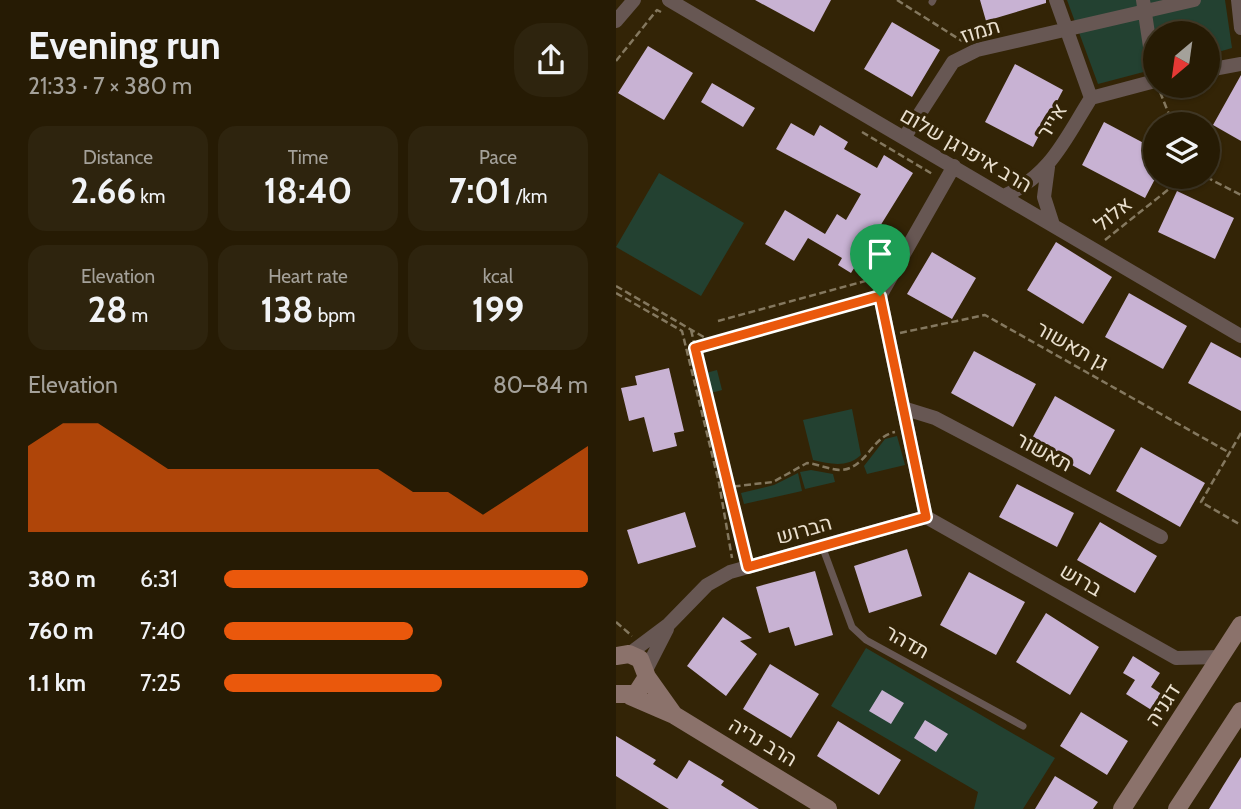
<!DOCTYPE html>
<meta charset="utf-8">
<style>
:root{--surface:#261b04;--page:#2e240e;--text:#f1f3f6;--muted:#a4a19a;--line:#423926;--accent:#ea580c}
body{margin:0;font-family:Cabin,Heebo,sans-serif;background:var(--page);color:var(--text);height:100vh;display:flex;flex-direction:column;font-size:26px;white-space:nowrap}
*{box-sizing:border-box;margin:0}
p{font-size:23px;color:var(--muted)}
.icon{flex:none;width:38px;height:38px;fill:none;stroke:currentColor;stroke-width:2;stroke-linecap:round;stroke-linejoin:round}
.map{position:relative;flex:1;overflow:hidden}
.sheet{display:flex;flex-direction:column;background:var(--surface);width:616px}
.sheet>*{flex:none}
.needle{width:46px;rotate:209deg}
.buttons{position:absolute;left:527px;top:21px;display:grid;gap:14px}
.buttons a{display:grid;place-items:center;width:77px;height:77px;border-radius:50%;background:var(--surface);box-shadow:0 2px 5px #0004,0 0 0 2px var(--line);font-size:35px}
.pin{position:absolute;display:grid;place-items:center;width:60px;height:60px;color:#fff;margin:-72px -30px;border-radius:50% 50% 50% 0;rotate:-45deg;box-shadow:0 0 7px #0007}
.pin .icon{rotate:45deg}
.round{display:grid;place-items:center;flex:none;width:74px;height:74px;border-radius:28px;background:var(--page)}
.summary{display:flex;align-items:center;justify-content:space-between;height:119px;padding:0 28px}
h1{font-size:38px;font-weight:700;line-height:52px}
.stats{display:grid;grid-template-columns:repeat(3,1fr);gap:10px;height:119px;padding:7px 28px}
.stats div{display:grid;align-content:center;border-radius:18px;background:var(--page);text-align:center}
.stats b{font-size:35px;font-weight:700}
.stats small{font-size:19px;font-weight:400}
.stats p{font-size:19px}
.chart{height:196px;padding:14px 28px}
.chart p{display:flex;justify-content:space-between}
.chart svg{width:100%;height:126px;margin-top:7px;fill:var(--accent);opacity:.7}
ul{padding:0 28px;list-style:none;font-size:23px}
li{display:grid;grid-template-columns:112px 84px 1fr;align-items:center;height:52px}
li i{height:18px;border-radius:9px;background:var(--accent)}
main{display:flex;flex:1;min-height:0}
.map>svg:first-child{display:block}
.green{fill:#234131}
.building{fill:#c8b2d3}
.lines{fill:none;stroke-linecap:round;stroke-linejoin:round}
.path{stroke:#84785f;stroke-width:2.5;stroke-dasharray:7 3.5;stroke-linecap:butt}
.lane{stroke:#675753;stroke-width:7}
.street{stroke:#675753;stroke-width:14}
.secondary{stroke:#8b726b;stroke-width:18}
.route-casing{stroke:#fff;stroke-width:14}
.route{stroke:#ea580c;stroke-width:9}
.labels{text-anchor:middle;stroke-width:7;stroke-linejoin:round;paint-order:stroke}
.street-label{font-size:21px;fill:#e9dfce;stroke:#332406}
</style>
<main>
<section class="sheet">
<div class="summary"><div><h1>Evening run</h1><p>21:33 · 7 × 380 m</p></div><a class="round"><svg class="icon" aria-label="share" viewBox="0 0 24 24"><path d="M12 15V3M7 8l5-5 5 5M5 13v7h14v-7"/></svg></a></div>
<div class="stats">
<div><p>Distance</p><b>2.66<small> km</small></b></div>
<div><p>Time</p><b>18:40</b></div>
<div><p>Pace</p><b>7:01<small> /km</small></b></div>
</div>
<div class="stats">
<div><p>Elevation</p><b>28<small> m</small></b></div>
<div><p>Heart rate</p><b>138<small> bpm</small></b></div>
<div><p>kcal</p><b>199</b></div>
</div>
<div class="chart"><p><span>Elevation</span>80–84 m</p>
<svg viewBox="0 0 160 44" preserveAspectRatio="none"><path d="M0 44V14L10 6L20 6L30 14L40 22L50 22L60 22L70 22L80 22L90 22L100 22L110 30L120 30L130 38L140 30L150 22L160 14V44z"/></svg>
</div>
<ul>
<li><b>380 m</b>6:31<i style="width:100%"></i></li>
<li><b>760 m</b>7:40<i style="width:52%"></i></li>
<li><b>1.1 km</b>7:25<i style="width:60%"></i></li>
</ul>
</section>
<div class="map">
<svg width="625" height="809" viewBox="0 0 625 809">
<rect width="100%" height="100%" fill="#332406"/>
<path class="green" d="M451,0h158l7,48 -24,7v-22h-53v36l-57,15z
M43,173l85,50 -43,73 -85,-49z
M101,370l5,20 -11,3 -5,-20z
M236,409l9,46c-14,13 -30,9 -48,5l-10,-40z
M281,436l8,29 -38,9 -3,-8 21,-27z
M195,470l22,4 2,8 -30,7 -5,-17z
M182,473l4,18 -58,13 -3,-11 33,-8z
M250,648l189,110 -32,51h-49l4,-17 -147,-86z"/>
<path class="building" d="M139,0h76l-17,32z
M364,0h66v3l-60,18z
M276,22l48,28 -28,47 -48,-28z
M32,46l45,27 -29,47 -46,-27z
M399,64l48,26 -30,57 -48,-25z
M625,75v66l-28,-16z
M96,83l43,25 -12,19 -42,-25z
M488,122l51,27v30l-10,19 -63,-33z
M175,123l23,13 6,-11 28,17 -4,7 33,19 7,-13 29,18 -62,100 -13,-8 4,-7 -34,-20 -14,23 -29,-17 20,-34 40,24 12,-20 9,6 15,-26 -85,-45z
M561,191l57,27 -19,41 -57,-27z
M440,242l56,35 -29,47 -56,-34z
M316,252l44,26 -24,41 -45,-25z
M513,293l58,33 -24,43 -58,-32z
M595,342l30,16v53l-53,-28z
M358,351l62,33 -23,43 -62,-34z
M53,368l15,63 -10,2 3,13 -24,6 -9,-35 -15,4 -8,-33 16,-3 -2,-9z
M439,396l60,34 -25,45 -60,-33z
M525,447l64,36 -25,44 -64,-36z
M401,484l57,29 -17,34 -58,-30z
M69,512l11,35 -58,17 -11,-34z
M484,522l57,34 -22,37 -58,-33z
M291,549l15,47 -53,17 -15,-47z
M199,571l18,64 -38,11 -6,-19 -20,6 -13,-46z
M353,572l56,30 -29,53 -56,-30z
M430,613l53,34 -29,48 -54,-33z
M107,617l29,21 -12,3 17,13 -31,42 -39,-30z
M517,656l27,17 -9,14 12,8 -10,16 -27,-17 9,-14 -12,-7z
M154,664l49,30 -28,44 -48,-29z
M266,690l22,13 -13,21 -22,-13z
M465,712l47,29 -21,34 -47,-29z
M309,720l23,14 -12,18 -22,-14z
M222,721l63,39 -22,35 -62,-39z
M0,736l40,24 -3,4 24,15 12,-19 35,21 -3,4 38,24h-90l-53,-33z
M625,757v52h-32l14,-23z
M439,776l43,26 -5,7h-58z"/>
<g class="lines">
<path class="path" d="M281,0l65,41
M0,61l41,-51 4,2
M544,92l13,32
M246,132l72,43
M590,177l35,18
M489,240l79,-63
M0,286l98,57
M0,293l66,38 37,152 13,75
M102,321l151,-41 25,-40
M75,330l38,157
M284,333l85,-18 245,138
M79,348l172,-49
M625,433l-40,69 40,23
M129,554l-16,-67 44,-5 34,-19c11,1 23,7 34,7 26,-2 30,-33 54,-38
M0,622l16,14"/>
<path class="lane" d="M316,2l1,-2
M206,546l30,81 14,13 157,86"/>
<path class="street" d="M53,0l572,336
M440,0l35,98 64,-17
M527,0l12,80
M622,0l3,28
M0,21l18,-21
M592,70l33,-6
M288,138l49,-76 24,-12 217,-50
M432,167l-4,30 9,28
M388,196c47,-21 61,-57 87,-98
M290,409l29,9 226,119
M310,517l-46,-221 74,-130
M310,517l250,141 45,-1
M13,654l40,-30 38,-39 23,-13 196,-55
M30,670l21,-41"/>
<path class="secondary" d="M0,656l13,-2 11,5 7,18 -11,17h-20
M31,677l27,38
M14,696l44,19 154,94
M506,809l119,-184
M561,809l64,-98"/>
</g>
<g class="lines">
<defs>
<path id="route" d="M264,296l46,221 -178,50 -53,-219z"/>
</defs>
<use href="#route" class="route-casing"/>
<use href="#route" class="route"/>
</g>
<g class="labels">
<g class="street-label">
<text transform="translate(364 31) rotate(-17)" y="7">תמוז</text>
<text transform="translate(436 121) rotate(-58)" y="7">אייר</text>
<text transform="translate(350 150) rotate(30)" y="7">הרב איפרגן שלום</text>
<text transform="translate(497 214) rotate(-39)" y="7">אלול</text>
<text transform="translate(456 346) rotate(29)" y="7">גן תאשור</text>
<text transform="translate(428 452) rotate(28)" y="7">תאשור</text>
<text transform="translate(188 530) rotate(-16)" y="7">הברוש</text>
<text transform="translate(465 580) rotate(30)" y="7">ברוש</text>
<text transform="translate(291 642) rotate(29)" y="7">תדהר</text>
<text transform="translate(547 705) rotate(-57)" y="7">דגניה</text>
<text transform="translate(147 742) rotate(31)" y="7">הרב נריה</text>
</g>
</g>
</svg>
<div class="buttons">
<a><svg class="needle" viewBox="-14 -14 28 28"><path d="M0-13l5 13h-10z" fill="#e53935"/><path d="M0 13l5-13h-10z" fill="#a4a19a"/></svg></a>
<a><svg class="icon" aria-label="layers" viewBox="0 0 24 24"><path d="M12 4l9 5-9 5-9-5zM3 14l9 5 9-5"/></svg></a>
</div>
<div class="pin" style="left:264px;top:296px;background:#1e9e55"><svg class="icon" aria-label="arrive" viewBox="0 0 24 24"><path d="M6 21V4h12l-3 4 3 4H6"/></svg></div>
</div>
</main>
